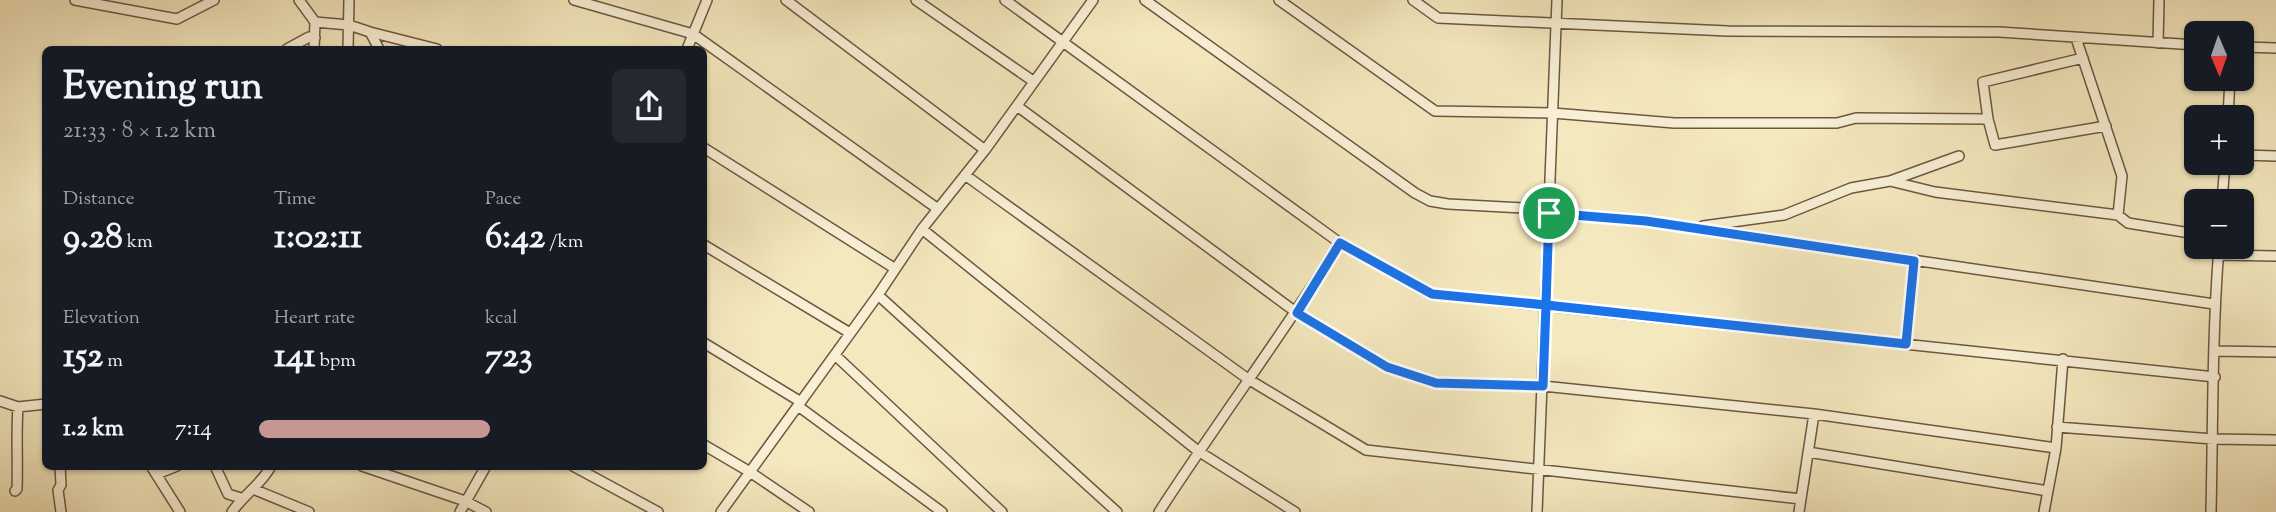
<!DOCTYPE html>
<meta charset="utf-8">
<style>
:root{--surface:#171b24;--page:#242831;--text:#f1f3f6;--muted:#9ea1a6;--accent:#c59692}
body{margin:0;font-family:"Sorts Mill Goudy",serif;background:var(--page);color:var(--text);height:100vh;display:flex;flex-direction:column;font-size:26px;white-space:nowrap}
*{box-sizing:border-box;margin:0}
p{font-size:23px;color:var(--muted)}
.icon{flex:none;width:38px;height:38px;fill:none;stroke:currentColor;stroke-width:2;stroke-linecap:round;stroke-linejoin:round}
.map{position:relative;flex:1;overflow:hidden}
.panel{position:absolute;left:42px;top:46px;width:665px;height:424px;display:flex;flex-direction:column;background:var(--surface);border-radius:10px;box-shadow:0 2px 5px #0004}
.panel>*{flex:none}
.needle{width:46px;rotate:178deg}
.buttons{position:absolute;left:2184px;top:21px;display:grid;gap:14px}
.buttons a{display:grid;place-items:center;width:70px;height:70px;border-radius:10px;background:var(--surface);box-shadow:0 2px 5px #0004;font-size:35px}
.pin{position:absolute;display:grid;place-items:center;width:60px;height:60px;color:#fff;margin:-30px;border:4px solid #fff;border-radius:50%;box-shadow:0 2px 7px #0007}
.round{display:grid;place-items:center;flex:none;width:74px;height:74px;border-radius:10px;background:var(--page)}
.summary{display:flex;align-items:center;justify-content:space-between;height:119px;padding:0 21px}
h1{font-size:38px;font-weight:700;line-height:52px}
.metrics{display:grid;grid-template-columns:repeat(3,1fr);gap:10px;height:119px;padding:7px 21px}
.metrics div{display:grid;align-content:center}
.metrics b{font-size:35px;font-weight:700}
.metrics small{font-size:19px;font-weight:400}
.metrics p{font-size:19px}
ul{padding:0 21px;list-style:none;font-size:23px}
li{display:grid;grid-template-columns:112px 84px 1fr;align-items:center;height:52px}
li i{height:18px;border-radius:9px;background:var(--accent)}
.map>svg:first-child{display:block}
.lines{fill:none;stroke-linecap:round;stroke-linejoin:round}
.street-casing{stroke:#6f5643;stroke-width:12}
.street{stroke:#f8f0d5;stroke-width:9}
.route-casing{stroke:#fff;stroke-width:14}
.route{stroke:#1a73e8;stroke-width:9}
</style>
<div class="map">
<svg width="2276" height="512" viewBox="0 0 2276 512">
<rect width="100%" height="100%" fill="#f4e8be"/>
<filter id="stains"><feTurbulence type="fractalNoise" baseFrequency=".00286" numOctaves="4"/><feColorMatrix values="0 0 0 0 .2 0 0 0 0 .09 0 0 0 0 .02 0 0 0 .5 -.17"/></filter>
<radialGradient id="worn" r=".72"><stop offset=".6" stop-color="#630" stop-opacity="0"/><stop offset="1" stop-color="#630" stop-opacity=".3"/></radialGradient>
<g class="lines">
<defs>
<path id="street" d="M75,0l102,19 37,-19
M299,0l16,22 34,3 21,7 67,17
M574,0l119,34 245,175
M786,0l199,150
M916,0l117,81
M1005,0l335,243 92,51 783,83
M1145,0l270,193 15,8 18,3 75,4 26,5 97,8 568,83
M1279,0l156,111 118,2 121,10h163l19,-5 132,1
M1413,0l25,18 290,13 271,1 197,13
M370,32l9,17
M2076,38l46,138 -4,39
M2158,43l1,-43
M2242,47l34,1
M287,49l22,-12 6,1
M314,49l1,-27
M348,49l1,-49
M687,49l20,-49
M2083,58l-100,24 5,37 7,26 111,-19
M1017,106l280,207 90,54 49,16 107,3 271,28 242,34
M2228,117l2,-38
M704,148l190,120
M2242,155l34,1
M965,175l283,204 118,71 435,49
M1890,181l45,11 183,23 10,8 68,11
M2222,201l3,-38
M1703,226l81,-11 67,-27 39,-7 69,-25
M922,229l276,222 97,61
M704,245l146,88
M2218,255l58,1
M878,295l239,217
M704,343l97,59
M1906,344l8,-83
M2215,351l61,1
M835,355l167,157
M0,401l18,6 28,-3
M798,406l144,106
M2057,427l156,12 63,1
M704,445l46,27 59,40
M1808,452l240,39
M60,466l1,19 -3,5 3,22
M151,466l29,46
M215,466l13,28 13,4
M362,466l103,35 21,11
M573,466l85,46
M157,474l20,-8
M253,489l56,23
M15,491l2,-2c1,-27 -1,-55 1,-82
M232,512c11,-17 30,-28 39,-46
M460,512l26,-46
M721,512l157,-217 44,-66 63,-79 108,-150
M1159,512c59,-91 124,-178 181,-269
M1537,512l20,-512
M1799,512l15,-98
M2044,512l12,-64 7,-89
M2211,512c2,-88 1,-177 8,-265"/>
</defs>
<use href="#street" class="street-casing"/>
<use href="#street" class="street"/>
</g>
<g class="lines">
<defs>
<path id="route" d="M1549,213l-3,92 -114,-11 -92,-51 -43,70 90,54 49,16 107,3 3,-81 360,39 8,-83 -268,-40 -97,-8"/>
</defs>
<use href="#route" class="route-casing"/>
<use href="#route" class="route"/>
</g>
<rect width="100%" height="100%" filter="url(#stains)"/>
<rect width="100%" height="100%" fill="url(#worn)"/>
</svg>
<div class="buttons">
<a><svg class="needle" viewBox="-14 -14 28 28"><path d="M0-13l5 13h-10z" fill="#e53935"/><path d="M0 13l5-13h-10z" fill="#9ea1a6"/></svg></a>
<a>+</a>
<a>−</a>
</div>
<div class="pin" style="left:1549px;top:213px;background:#1e9e55"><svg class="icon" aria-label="arrive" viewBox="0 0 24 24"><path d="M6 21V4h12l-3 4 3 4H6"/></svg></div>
<section class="panel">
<div class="summary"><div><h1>Evening run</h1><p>21:33 · 8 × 1.2 km</p></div><a class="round"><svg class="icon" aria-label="share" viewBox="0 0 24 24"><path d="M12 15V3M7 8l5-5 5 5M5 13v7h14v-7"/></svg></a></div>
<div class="metrics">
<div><p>Distance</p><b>9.28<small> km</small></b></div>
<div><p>Time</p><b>1:02:11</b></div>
<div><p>Pace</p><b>6:42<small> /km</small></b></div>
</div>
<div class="metrics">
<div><p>Elevation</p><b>152<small> m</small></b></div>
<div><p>Heart rate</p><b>141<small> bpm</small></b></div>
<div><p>kcal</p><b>723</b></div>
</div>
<ul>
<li><b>1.2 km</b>7:14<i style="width:54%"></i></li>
</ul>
</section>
</div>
